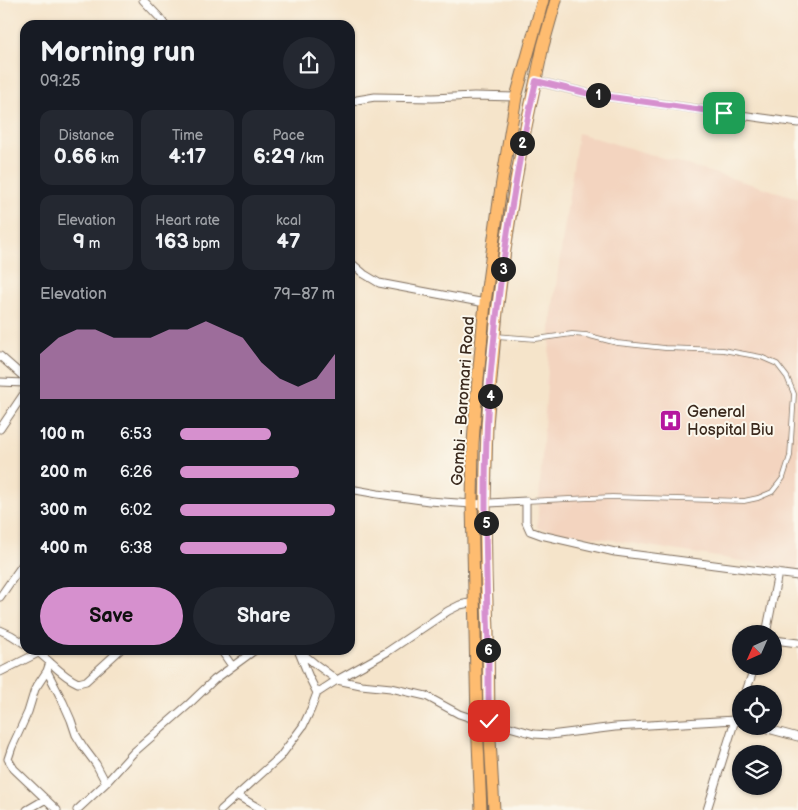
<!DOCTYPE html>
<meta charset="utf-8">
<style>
:root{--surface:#171b24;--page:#242831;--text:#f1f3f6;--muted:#9ea1a6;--accent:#d690ce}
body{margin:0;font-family:"Balsamiq Sans",sans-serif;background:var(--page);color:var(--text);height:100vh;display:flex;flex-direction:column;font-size:19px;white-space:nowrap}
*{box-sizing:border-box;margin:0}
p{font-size:16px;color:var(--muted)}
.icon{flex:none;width:28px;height:28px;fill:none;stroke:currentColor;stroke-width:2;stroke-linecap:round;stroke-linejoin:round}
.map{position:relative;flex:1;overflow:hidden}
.details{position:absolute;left:20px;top:20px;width:335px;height:635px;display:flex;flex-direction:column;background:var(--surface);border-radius:15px;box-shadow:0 1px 4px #0004}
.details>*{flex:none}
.needle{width:32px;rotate:225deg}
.buttons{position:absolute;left:732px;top:625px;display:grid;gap:10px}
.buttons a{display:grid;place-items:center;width:50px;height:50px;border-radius:50%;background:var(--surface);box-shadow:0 1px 4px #0004;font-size:25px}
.pin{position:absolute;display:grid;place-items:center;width:42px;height:42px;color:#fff;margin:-21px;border-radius:10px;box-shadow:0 2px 8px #0006}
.km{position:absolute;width:25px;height:25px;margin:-12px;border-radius:50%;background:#222;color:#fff;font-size:14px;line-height:25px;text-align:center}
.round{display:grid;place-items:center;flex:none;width:52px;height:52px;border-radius:26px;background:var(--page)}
.head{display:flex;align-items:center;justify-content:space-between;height:85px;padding:0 20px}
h1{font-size:28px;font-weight:600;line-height:38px}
.stats{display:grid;grid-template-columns:repeat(3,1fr);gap:8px;height:85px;padding:5px 20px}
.stats div{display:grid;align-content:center;border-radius:12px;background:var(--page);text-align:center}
.stats b{font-size:21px;font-weight:600}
.stats small{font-size:14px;font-weight:400}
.stats p{font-size:14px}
.chart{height:140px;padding:10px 20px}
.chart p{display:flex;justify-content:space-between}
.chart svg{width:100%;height:90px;margin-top:5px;fill:var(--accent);opacity:.7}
.button{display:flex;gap:10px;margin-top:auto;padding:10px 20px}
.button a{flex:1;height:58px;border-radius:30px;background:var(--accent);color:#111;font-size:20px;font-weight:600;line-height:58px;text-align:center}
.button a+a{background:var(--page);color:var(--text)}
ul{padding:0 20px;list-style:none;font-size:16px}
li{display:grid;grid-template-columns:80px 60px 1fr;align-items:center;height:38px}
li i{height:12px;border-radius:6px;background:var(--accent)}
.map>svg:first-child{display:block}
.built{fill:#f3d4bf}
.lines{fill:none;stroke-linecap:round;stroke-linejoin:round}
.lane-casing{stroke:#7c6b5a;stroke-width:5.5}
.street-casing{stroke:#7c6b5a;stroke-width:9}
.primary-casing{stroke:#7c6b5a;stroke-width:13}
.lane{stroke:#fff;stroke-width:4}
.street{stroke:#fff;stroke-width:7}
.primary{stroke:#febc70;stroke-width:11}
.route-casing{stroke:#fff;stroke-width:10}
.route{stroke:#d690ce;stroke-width:6}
.labels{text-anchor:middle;stroke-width:4;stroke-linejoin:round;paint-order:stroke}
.street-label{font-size:16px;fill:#3b2a1e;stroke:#fbf7ec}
.poi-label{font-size:16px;fill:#3b2a1e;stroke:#fbf7ec;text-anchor:start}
</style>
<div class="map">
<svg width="798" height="810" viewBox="0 0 798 810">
<rect width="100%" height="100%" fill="#fbf7ec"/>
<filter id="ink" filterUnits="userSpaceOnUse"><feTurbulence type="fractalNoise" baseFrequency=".02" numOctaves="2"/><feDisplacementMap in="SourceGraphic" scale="10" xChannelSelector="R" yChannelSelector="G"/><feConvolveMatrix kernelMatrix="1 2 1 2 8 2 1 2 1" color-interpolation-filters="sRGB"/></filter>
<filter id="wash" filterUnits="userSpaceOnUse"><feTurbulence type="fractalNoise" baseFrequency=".0096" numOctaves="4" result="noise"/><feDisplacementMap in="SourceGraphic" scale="20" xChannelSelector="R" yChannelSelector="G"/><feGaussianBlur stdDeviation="1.12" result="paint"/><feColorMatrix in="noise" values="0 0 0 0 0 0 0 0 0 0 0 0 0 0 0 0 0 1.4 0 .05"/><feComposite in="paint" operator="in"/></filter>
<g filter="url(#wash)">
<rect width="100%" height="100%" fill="#f5e4ca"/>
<path class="built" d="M578,133l220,65v372l-261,-42 15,-215z"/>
</g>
<g filter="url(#ink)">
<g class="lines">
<defs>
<path id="lane" d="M496,336l40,3 36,-5 14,1 31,8 48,5 58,2 38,7 16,7 10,13 7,17 -4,62 -7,22 -11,14 -14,6 -14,3 -132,-4 -86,4"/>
<path id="street" d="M143,0l16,17 6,8
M536,81l54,13 208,29
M350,104l7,-4 18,-3 58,1 41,-2 42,1
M350,262l14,12 15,9 106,20
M0,356l25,22
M0,382l25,1
M0,429l25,-37
M350,489l28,5 51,7 43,3 54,-3v21l4,9 11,4 74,17 183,24
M0,597l25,-36
M0,630l11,5 14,9
M766,634l12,-61
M774,640l24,3
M35,650c15,10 26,26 43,33l8,-2 34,-31
M221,650l11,16
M298,650l16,13 23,17 50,-28 61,-41 12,-6 14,-3
M298,650l11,27 8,16
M50,662l-3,9 -12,18 -7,23 -16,35 -4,12 6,10 43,41
M47,671l16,31 8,18 5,15 8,13 12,16 10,19
M0,672l42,-21
M745,694l10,-28
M489,721l45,13 16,1 65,-8 120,-7 6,2
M757,726l41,11
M238,796l24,14
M27,810l19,-11
M77,810l29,-27 27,-30 55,-48 26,-25 41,-30
M221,810l59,-53 23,-31 8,-17 6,-16 20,-13 24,5 30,3 35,8 33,18 18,6
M707,810l28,-90 6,-18"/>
<path id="primary" d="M481,810l-4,-90 -5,-216 1,-61 3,-42 9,-98 15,-109 16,-97 27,-97
M494,810l-5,-89 -1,-90 -2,-57 -1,-70 2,-79 10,-113 8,-62 11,-71 8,-43 19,-90 13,-46"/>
</defs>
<use href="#lane" class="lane-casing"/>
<use href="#street" class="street-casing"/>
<use href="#primary" class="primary-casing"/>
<use href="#lane" class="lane"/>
<use href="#street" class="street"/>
<use href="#primary" class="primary"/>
</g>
</g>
<g class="lines" filter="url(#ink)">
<defs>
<path id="route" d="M489,721c-1,-30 0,-60 -1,-91 -2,-68 -4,-136 -1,-204 2,-49 8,-98 14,-147 9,-67 20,-133 35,-198l54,13 134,19"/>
</defs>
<use href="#route" class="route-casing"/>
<use href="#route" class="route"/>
</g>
<defs>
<symbol id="hospital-square" viewBox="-11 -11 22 22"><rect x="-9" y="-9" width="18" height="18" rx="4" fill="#b5179e" stroke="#fbf7ec"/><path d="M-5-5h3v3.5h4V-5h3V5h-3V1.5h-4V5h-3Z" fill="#fff"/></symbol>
</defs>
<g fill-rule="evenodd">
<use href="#hospital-square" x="658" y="408" width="25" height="25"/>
</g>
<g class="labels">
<g class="street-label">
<text transform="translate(462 401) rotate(-86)" y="6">Gombi - Baromari Road</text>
</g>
<g class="poi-label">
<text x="687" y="417">General<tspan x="687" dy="18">Hospital Biu</tspan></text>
</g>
</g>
</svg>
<div class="buttons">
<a><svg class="needle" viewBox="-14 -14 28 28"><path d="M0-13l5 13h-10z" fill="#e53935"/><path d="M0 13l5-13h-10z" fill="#9ea1a6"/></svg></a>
<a><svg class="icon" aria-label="locate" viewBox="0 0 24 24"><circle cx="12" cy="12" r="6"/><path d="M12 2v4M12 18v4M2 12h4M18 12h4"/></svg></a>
<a><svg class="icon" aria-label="layers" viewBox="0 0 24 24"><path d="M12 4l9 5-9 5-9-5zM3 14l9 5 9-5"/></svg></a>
</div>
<div class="pin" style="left:724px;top:113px;background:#1e9e55"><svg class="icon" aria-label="arrive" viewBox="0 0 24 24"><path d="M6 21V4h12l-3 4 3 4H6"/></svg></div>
<div class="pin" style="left:489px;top:721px;background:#d93025"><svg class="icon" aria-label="check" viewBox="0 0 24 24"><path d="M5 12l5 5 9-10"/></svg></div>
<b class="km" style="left:598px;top:95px">1</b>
<b class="km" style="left:522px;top:143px">2</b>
<b class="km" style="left:503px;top:269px">3</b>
<b class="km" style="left:490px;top:396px">4</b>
<b class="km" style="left:486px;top:523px">5</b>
<b class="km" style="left:488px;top:650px">6</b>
<section class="details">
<div class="head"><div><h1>Morning run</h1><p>09:25</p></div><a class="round"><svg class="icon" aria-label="share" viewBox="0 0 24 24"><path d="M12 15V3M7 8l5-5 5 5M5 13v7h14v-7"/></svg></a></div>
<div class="stats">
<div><p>Distance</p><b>0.66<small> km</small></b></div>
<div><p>Time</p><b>4:17</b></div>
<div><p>Pace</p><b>6:29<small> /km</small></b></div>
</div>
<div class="stats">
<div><p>Elevation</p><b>9<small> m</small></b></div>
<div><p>Heart rate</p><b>163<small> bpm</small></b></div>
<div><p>kcal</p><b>47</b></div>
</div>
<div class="chart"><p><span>Elevation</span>79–87 m</p>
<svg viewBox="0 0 160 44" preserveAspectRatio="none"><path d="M0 44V22L10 14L20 10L30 10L40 14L50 14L60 14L70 10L80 10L90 6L100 10L110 14L120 26L130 34L140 38L150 34L160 22V44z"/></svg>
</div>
<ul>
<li><b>100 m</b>6:53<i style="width:59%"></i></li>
<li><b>200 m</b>6:26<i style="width:77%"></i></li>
<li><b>300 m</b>6:02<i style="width:100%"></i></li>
<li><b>400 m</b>6:38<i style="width:69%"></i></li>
</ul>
<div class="button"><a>Save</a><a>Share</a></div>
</section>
</div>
